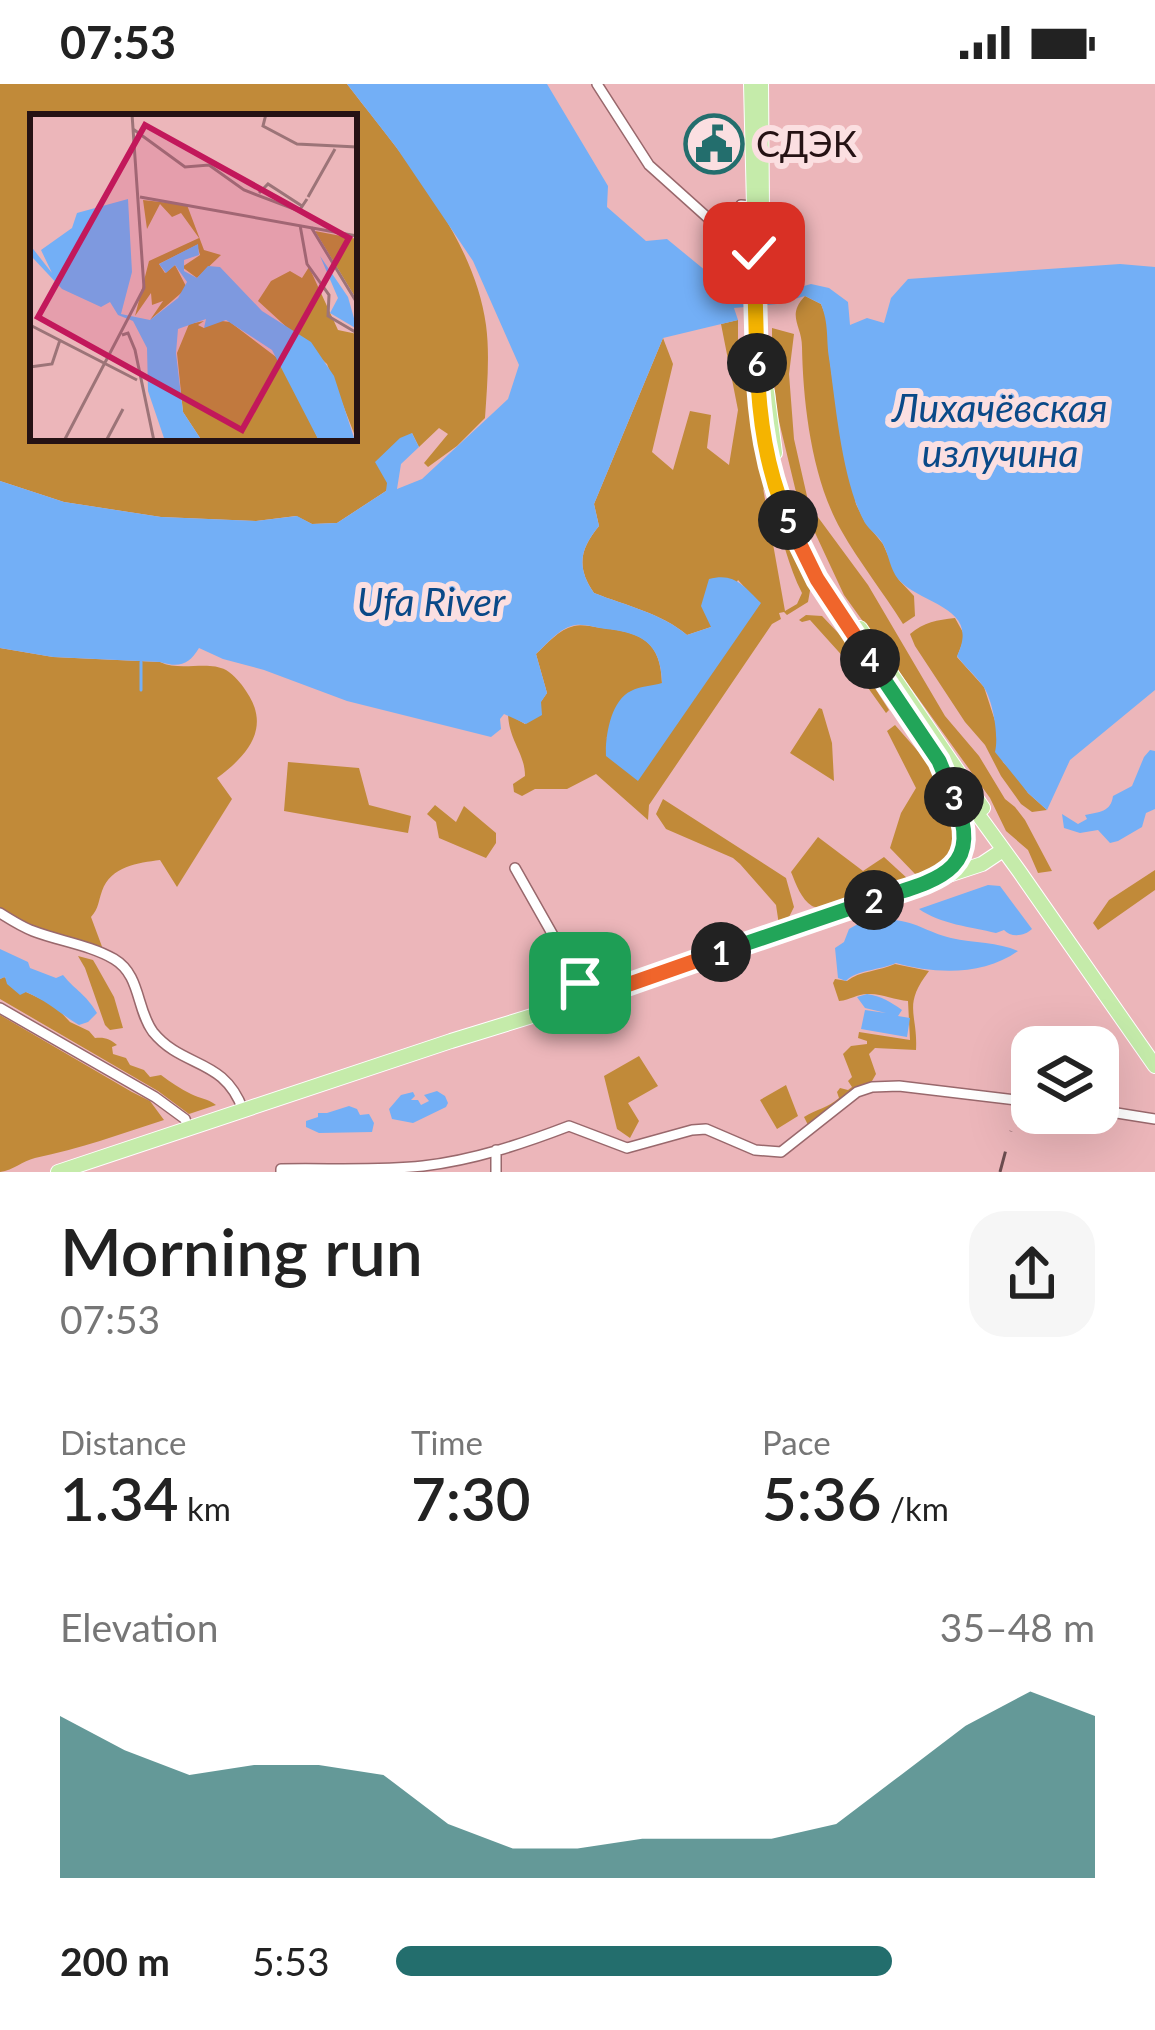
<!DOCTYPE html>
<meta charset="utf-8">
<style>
:root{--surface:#fff;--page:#f6f6f6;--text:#222;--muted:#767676;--accent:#236e6d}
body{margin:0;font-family:Lato,sans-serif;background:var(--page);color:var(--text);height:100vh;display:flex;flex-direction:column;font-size:45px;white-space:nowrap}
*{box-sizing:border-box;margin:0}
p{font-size:39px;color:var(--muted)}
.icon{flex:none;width:66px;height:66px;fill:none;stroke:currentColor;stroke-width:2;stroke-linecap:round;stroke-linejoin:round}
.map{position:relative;height:1088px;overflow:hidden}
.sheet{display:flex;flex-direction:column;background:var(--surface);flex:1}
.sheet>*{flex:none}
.controls{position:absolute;left:1011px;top:942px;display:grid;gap:24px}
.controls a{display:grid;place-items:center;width:108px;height:108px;border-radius:24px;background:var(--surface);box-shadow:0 12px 48px #0002;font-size:60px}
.pin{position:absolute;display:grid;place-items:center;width:102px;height:102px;color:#fff;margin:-51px;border-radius:24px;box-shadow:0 6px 18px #0006}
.km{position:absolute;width:60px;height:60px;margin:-30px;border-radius:50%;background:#222;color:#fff;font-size:33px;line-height:60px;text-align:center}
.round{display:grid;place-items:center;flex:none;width:126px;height:126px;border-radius:36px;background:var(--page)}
.overview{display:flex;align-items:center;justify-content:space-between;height:204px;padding:0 60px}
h1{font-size:66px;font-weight:600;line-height:90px}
.metrics{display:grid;grid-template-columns:repeat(3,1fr);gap:18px;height:204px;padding:12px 60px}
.metrics div{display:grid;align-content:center}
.metrics b{font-size:60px;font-weight:600}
.metrics small{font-size:33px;font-weight:400}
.metrics p{font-size:33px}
.chart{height:336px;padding:24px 60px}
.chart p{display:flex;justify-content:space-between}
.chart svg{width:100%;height:216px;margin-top:12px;fill:var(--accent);opacity:.7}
ul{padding:0 60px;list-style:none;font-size:39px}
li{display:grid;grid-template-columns:192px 144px 1fr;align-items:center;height:90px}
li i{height:30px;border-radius:15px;background:var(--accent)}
.status{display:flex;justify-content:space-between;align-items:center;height:84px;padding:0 60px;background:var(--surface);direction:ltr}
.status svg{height:33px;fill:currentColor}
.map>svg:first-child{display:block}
.green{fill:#c18a39;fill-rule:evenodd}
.water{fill:#73aff6}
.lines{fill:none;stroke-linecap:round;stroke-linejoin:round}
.stream{stroke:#73aff6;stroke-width:3}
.minor-casing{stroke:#99686c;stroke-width:12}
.major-casing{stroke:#fff;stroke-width:16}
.minor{stroke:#fff;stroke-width:9}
.major{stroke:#c5ebaa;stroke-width:14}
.rail{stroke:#6b4c4f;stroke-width:3;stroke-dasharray:21 21;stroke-linecap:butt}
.split-1-casing{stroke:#fff;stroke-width:24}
.split-2-casing{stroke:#fff;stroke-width:24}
.split-3-casing{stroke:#fff;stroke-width:24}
.split-4-casing{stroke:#fff;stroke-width:24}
.split-5-casing{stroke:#fff;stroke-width:24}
.split-6-casing{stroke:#fff;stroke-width:24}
.split-7-casing{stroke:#fff;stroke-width:24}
.split-1{stroke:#f0652b;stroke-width:15}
.split-2{stroke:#22a559;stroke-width:15}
.split-3{stroke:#22a559;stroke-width:15}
.split-4{stroke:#22a559;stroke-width:15}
.split-5{stroke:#f0652b;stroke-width:15}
.split-6{stroke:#f5b400;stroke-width:15}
.split-7{stroke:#f5b400;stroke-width:15}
.labels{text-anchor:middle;stroke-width:12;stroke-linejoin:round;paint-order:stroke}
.poi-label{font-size:36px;fill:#251214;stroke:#fbdfe1;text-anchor:start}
.water-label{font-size:39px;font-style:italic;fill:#0a4988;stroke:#fbdfe1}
.inset-road{fill:none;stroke:#9c7478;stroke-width:3}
.view{fill:#c2185b;fill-opacity:0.15;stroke:#c2185b;stroke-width:6}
.inset-edge{fill:none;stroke:#251214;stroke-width:6}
</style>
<div class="status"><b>07:53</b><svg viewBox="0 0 49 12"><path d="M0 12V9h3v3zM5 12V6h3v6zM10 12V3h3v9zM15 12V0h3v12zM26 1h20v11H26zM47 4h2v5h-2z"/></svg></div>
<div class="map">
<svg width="1155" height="1088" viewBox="0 0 1155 1088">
<rect width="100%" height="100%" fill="#ecb6ba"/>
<path class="green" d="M0,0h347c53,69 127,152 139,241 4,30 1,63 -1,93l-28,28 -29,21 -4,-4 24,-29 -9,-6 -20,19 -7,-14 -26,58 -49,32 -25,1 -16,-8 -40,5 -95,-4 -97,-15 -64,-21zM33,33h321v321h-321z
M805,212l16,8 8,20 -1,22 7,52 21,106 9,18 18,22 16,36 15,16 1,20 -12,8c-20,-32 -44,-62 -62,-94 -29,-51 -38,-126 -39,-183 0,-22 -16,-31 3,-51z
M738,236v28l13,10 10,107 17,50 33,70 -3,17 -21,13 -3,-3 -5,1 2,6 -9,5 -123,181 -1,15 -52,-46 -29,15h-32l-13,7 -8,-4 -1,-8 12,-8c0,-23 -16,-35 -17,-62l17,10 22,-31 -11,-39c11,-10 23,-25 38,-28 8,-2 19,1 28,2 38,4 59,12 60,56l-57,55 155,-135 -22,-24 -27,47 -24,8c-26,-22 -60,-29 -93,-42 -18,-26 -14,-44 5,-67l-5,-22 69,-166 10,26 -21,88 21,18 17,-59 21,4 -4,33 22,17 9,-55 -17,-86zM763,404c16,30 22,72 39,105l-5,11 -12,7z
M772,244l22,6 -5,40 5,65 15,66 59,80 77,131 34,40 26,43 10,8 10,13 27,51 -14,2 -10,-23 -22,-19 -16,-33 -146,-203 -48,-103 -19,-79 -5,-53z
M806,531l16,1 20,21 47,73 -3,3 -30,-42 -46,-51 -8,2 -3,-2z
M955,534l10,18 -8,21 27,30 14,43v14l5,18 13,13 12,18 19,17 -15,2 -11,-8 -20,-28 -16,-31 -20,-23 -50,-76 -5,-12c14,-12 27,-14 45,-16z
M0,564l53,9 107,5c21,10 47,-2 66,8 8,5 15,13 20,21 26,37 1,65 -29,87l15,21 -55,88 -17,-27c-22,3 -49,6 -58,31 -4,11 -3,17 -11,26l13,35 -69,-23 -35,-18z
M819,624l3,1 10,34 2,38 -44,-28z
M895,641l50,57 19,52v8c-14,17 -25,31 -47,34l-27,-28 11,-35 15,-25 -29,-57z
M288,678l71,6 10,37 42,11 -3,17 -124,-22z
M663,715l123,79 8,29 -7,14 -8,4 -3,-20 -36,-41 -7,-6 -67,-29 -10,-15z
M435,721l21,17 8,-16 32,27v10l-10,15 -47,-20 -3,-16 -9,-8z
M818,753l45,34 21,-14 24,22c-18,9 -79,36 -96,27 -11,-7 -16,-22 -21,-34z
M1155,786v20l-57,40 -5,-7 16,-23z
M78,872l15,4 3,5 18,32 9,31 -13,2 -5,-5 -20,-57z
M895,880l34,7c-27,35 -11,42 -13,79l-41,-2 -6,6 7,20 -4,7 -64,44 -4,-8c13,-8 24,-9 35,-19l-2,-6 3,-4 8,2 4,-3 -4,-6 4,-4 -9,-23 8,-8 16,-2v-3l-9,-3 1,-6 51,8 -2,-39c-13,-1 -28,-8 -40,-7 -12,0 -17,6 -29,7l-6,-18 2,-4 12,2c12,-10 33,-10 48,-17z
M4,893l22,15 28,13 16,17 19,9 6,7c10,-1 15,1 22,7l-5,2 1,7 13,4 4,7 14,5 6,7 11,-2c9,7 20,14 30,19 9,5 16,4 25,11l-27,9 -31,-23 -158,-92v-20z
M0,931l132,77 18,9 14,19c-43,14 -85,29 -129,38 -13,3 -21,12 -35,14z
M639,972l19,30 -30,17 11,18 -9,17 -13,-9 -13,-53z
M786,1001l12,31 -21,13 -17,-29z"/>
<path class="water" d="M347,0h200l61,102 -1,21 39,34 21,-2 67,55 13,2 32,-3 32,-9 18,4 19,14 2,23 17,-7 17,5 7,-25 17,-19 212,-15 35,3v423l-85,70 -23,50 -19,-17 -33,-41c4,-16 -2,-52 -12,-66 -8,-11 -18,-19 -26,-30 24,-50 -35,-50 -59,-77 -8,-10 -9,-24 -15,-35 -4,-8 -13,-13 -18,-21 -23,-41 -29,-117 -36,-165 -3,-21 0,-33 -8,-54l-16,-8 -28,8 -43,4 4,12 -75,18 -69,166 5,22c-19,23 -23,41 -5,67 33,13 67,20 93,42l24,-8 -10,-21 8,-27c25,-7 35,7 52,24l-123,178 -32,-25c-1,-20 5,-56 25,-65 9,-5 22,-5 31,-8 -1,-40 -20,-50 -56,-54 -9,-1 -21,-5 -30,-4 -16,2 -29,19 -40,29l11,39 -6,9 1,13 -16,9 -22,-10 -4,5 1,10 -10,8 -144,-36 -83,-31 -41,-11 -24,-11c-10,17 -20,20 -39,14l-107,-5 -53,-9v-167l64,21 97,15 95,4 41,-5 15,8 25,-1 49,-32 1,-8 -12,-21 25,-24 12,-5 7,14 -18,17 -4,25 25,-10 71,-66 15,-14 11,-34 -46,-104 -77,-114z
M1150,666l5,1v58l-9,4 -4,14 -24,14 -8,2 -12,-13 -18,3 -16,-5 -2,-14 16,10 9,-5 -2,-4c14,-3 26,-3 28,-19l19,-10 12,-29z
M988,801l12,1 32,43c-7,7 -21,9 -28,1l-8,3c-25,-6 -56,-9 -77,-24z
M886,835c31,2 40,13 65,19 23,5 47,4 67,13 -35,25 -83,23 -122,12 -15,7 -40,7 -50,18l-8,-3 -3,-30 9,-6 5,-13 16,-9z
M0,865l28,13 2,6 26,10 7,-3c13,16 22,18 34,38l-9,9 -9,3c-20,-12 -30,-23 -53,-33l-6,3 -13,-11 -2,-7 -5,2z
M867,910c14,2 24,8 35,16l-4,6 12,2 -3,19 -46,-8 4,-19 21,3 -21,-5 -8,-11z
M437,1007l8,5 3,7 -2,4 -33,16 -21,-4 -3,-10 12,-14 12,-3 2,4 -4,4h7l3,5 8,-4 -5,-6z
M349,1022l8,3 3,6 9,-1 5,9 -2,9 -53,1 -13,-6v-6l12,-4v-4h9z"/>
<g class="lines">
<path class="stream" d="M141,578v28"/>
<defs>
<path id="minor" d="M597,0l52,81 69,62 8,3 9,-2 6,-23 12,1
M515,784l65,115 4,17
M0,829c11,7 22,14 33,18 26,10 57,14 81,28 27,16 22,50 39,73 30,37 71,25 90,78
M0,924l155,89 30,22 3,9
M1098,1026l57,9
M496,1066v22
M281,1088v-3c47,-1 96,2 142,-3 51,-6 99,-22 146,-40l58,22 65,-18 14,-1 49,21 26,2 76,-60 15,-5 27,-1 133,16"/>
<path id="major" d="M751,0l8,324 8,54 11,35 38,82 123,182 80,110 136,195
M761,0l1,124
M767,308l8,61
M860,544l123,180
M942,789c36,-28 24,-48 8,-85
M58,1088l393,-131 133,-41 198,-70 200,-66 21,-14"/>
</defs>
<use href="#minor" class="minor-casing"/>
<use href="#major" class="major-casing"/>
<use href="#minor" class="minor"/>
<use href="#major" class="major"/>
<path class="rail" d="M1000,1088l11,-41"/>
</g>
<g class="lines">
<defs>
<path id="split-1" d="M580,899l4,17 137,-48"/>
<path id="split-2" d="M721,868l153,-52"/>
<path id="split-3" d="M874,816c59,-19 113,-27 80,-103"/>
<path id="split-4" d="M870,575l69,102 15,36"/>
<path id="split-5" d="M788,436l29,59 53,80"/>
<path id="split-6" d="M757,279c2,55 9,106 31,157"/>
<path id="split-7" d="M754,169l3,110"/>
</defs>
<use href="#split-1" class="split-1-casing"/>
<use href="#split-2" class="split-2-casing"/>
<use href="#split-3" class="split-3-casing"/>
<use href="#split-4" class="split-4-casing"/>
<use href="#split-5" class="split-5-casing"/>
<use href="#split-6" class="split-6-casing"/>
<use href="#split-7" class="split-7-casing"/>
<use href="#split-1" class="split-1"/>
<use href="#split-2" class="split-2"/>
<use href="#split-3" class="split-3"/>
<use href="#split-4" class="split-4"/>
<use href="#split-5" class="split-5"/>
<use href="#split-6" class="split-6"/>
<use href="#split-7" class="split-7"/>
</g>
<defs>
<symbol id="civic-ring" viewBox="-11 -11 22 22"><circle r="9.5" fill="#fbdfe1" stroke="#236e6d" stroke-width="1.5"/><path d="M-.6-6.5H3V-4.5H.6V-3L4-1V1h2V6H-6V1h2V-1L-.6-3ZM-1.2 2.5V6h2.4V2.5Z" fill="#236e6d"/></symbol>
</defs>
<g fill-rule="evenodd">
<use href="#civic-ring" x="681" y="27" width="66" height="66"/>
</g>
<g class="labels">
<g class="poi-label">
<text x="756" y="73">СДЭК</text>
</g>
<g class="water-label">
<text x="1000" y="338">Лихачёвская<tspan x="1000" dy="45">излучина</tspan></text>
<text x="431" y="532">Ufa River</text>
</g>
</g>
<g transform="translate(30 30)">
<rect width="327" height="327" fill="#ecb6ba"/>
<path d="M113,86l44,5 17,45 17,5 -24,23 -15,-11 18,-12 -3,-10 -38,19 6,9 10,-8 12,23 -37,32 13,-19 -11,4 -1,-12 -16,23 14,-55 50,-23 -18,-25 -9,4 -12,-13 -13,25zM285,117l42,8v61zM279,153l29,63 19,4v107l-30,-77 -69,-63 13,-20 19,-10 12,7zM184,206l16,2 54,41 35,78h-117l-19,-29 -6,-59 12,-29 15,-3 -6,4 6,3z" fill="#c18a39"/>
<path d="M98,85l4,73 -11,42 29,6 28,-22 9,-16 -12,-17 -9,8 -7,-9 39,-20 1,11 -15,5v11l13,7 11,-12 12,1 42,44 49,31 23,34 21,65h-36l-47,-91 -46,-30 -22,8 2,-9 -28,10 -2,24 7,59 19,29h-37l-17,-50 -1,-43 -14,-27 -15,-6 -8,-13 -9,5 -39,-18 -30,-32 -2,-12 22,28 -11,-23 31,-22 5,-15zM290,142l28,41 9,32 -27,-16 8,-15z" fill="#73aff6"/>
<path class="inset-road" d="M236,0l-3,12 34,18 60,3M103,15l52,38 24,-2 35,25 55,21 8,-12M229,79l9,-9 34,22M110,83l217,39M278,83l27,-48M270,111l7,39 22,31 -1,21 29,17M281,113l46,76M0,211l107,55M92,221l6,-2 7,17 19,91M0,253l22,-3 8,-24M34,327l80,-153 -12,-174M76,327l17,-32"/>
<path class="view" d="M115,11l204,113 -107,192 -204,-113z"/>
<rect width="327" height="327" class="inset-edge"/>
</g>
</svg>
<div class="controls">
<a><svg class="icon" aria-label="layers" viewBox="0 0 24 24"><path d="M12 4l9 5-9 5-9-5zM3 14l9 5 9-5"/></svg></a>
</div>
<div class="pin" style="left:580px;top:899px;background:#1e9e55"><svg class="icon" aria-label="arrive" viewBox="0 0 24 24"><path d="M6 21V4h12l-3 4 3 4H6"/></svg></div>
<div class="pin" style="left:754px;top:169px;background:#d93025"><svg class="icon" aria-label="check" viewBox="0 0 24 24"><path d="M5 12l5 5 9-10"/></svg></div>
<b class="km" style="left:721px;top:868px">1</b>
<b class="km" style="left:874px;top:816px">2</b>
<b class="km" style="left:954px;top:713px">3</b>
<b class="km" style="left:870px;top:575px">4</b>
<b class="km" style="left:788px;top:436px">5</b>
<b class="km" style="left:757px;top:279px">6</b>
</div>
<section class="sheet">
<div class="overview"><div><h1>Morning run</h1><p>07:53</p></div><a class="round"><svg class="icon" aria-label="share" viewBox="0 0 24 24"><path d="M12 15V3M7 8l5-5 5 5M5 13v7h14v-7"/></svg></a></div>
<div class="metrics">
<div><p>Distance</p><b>1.34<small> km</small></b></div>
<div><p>Time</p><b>7:30</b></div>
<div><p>Pace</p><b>5:36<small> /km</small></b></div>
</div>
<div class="chart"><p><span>Elevation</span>35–48 m</p>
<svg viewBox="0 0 160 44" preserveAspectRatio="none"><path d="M0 44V11L10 18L20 23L30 21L40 21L50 23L60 33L70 38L80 38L90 36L100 36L110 36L120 33L130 23L140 13L150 6L160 11V44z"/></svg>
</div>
<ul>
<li><b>200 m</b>5:53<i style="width:71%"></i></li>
</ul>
</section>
